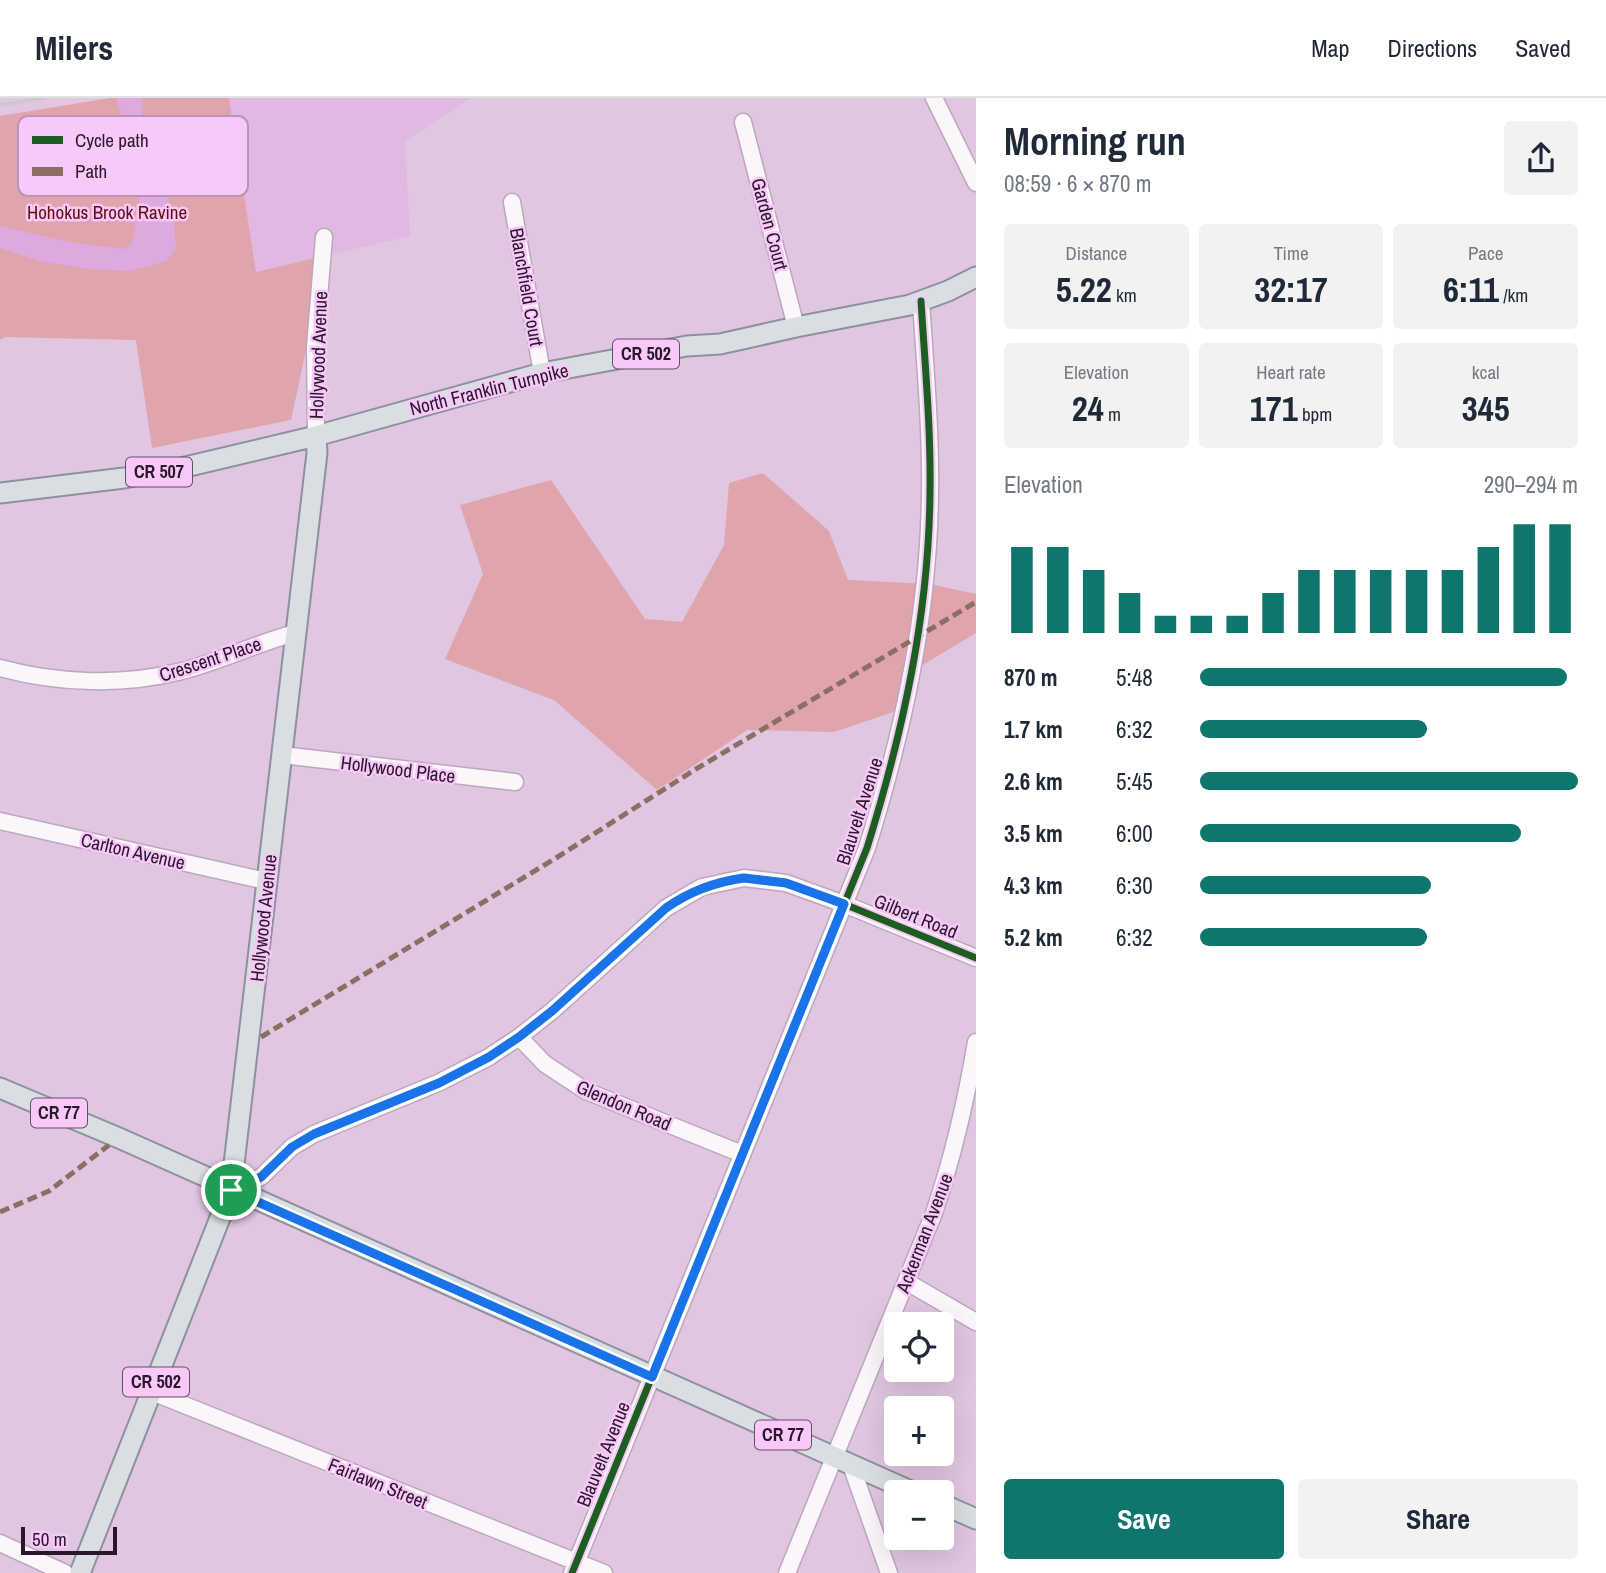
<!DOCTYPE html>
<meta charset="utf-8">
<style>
:root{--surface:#fff;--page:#f2f2f3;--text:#1f2937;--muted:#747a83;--line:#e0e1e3;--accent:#0f766e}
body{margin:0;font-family:"Archivo Narrow",sans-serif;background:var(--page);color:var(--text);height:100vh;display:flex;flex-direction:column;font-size:26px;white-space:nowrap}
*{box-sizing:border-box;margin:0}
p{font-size:23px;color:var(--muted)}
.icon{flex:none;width:38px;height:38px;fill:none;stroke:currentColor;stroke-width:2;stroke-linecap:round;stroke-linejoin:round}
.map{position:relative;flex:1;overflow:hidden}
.details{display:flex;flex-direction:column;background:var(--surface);width:630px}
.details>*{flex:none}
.fabs{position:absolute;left:884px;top:1214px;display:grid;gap:14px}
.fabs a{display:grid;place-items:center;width:70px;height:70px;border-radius:7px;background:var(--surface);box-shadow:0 7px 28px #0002;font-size:35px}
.scale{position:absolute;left:21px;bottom:18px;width:96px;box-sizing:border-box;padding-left:7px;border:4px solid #2a182a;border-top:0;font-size:19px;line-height:24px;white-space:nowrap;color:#2a182a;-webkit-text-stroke:5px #f8c8f9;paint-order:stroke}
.pin{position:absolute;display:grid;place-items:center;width:60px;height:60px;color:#fff;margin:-30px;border:4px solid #fff;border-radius:50%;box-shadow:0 2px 7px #0007}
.round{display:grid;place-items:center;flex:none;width:74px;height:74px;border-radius:7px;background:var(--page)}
.overview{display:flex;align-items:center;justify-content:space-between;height:119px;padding:0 28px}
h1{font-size:38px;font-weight:700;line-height:52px}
.metrics{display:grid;grid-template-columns:repeat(3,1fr);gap:10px;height:119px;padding:7px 28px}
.metrics div{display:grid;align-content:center;border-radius:7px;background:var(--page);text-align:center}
.metrics b{font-size:35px;font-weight:700}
.metrics small{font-size:19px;font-weight:400}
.metrics p{font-size:19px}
.chart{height:196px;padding:14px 28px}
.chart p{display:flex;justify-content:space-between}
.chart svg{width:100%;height:126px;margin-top:7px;stroke:var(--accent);stroke-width:6}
.primary-button{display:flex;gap:14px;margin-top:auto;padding:14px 28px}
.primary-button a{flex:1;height:80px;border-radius:7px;background:var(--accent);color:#fff;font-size:28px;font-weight:700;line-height:80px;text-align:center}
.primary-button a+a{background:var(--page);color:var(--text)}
ul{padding:0 28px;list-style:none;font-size:23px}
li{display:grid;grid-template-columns:112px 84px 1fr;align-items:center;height:52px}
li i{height:18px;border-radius:9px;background:var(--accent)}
header{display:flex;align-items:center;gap:42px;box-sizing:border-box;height:98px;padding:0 35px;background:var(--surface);border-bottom:2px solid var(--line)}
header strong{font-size:33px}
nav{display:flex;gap:38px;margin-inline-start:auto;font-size:24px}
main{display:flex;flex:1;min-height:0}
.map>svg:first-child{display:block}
.built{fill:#e1b8e2}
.green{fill:#dfa4ac}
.water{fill:#dda9df}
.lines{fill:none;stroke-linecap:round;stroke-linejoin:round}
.minor-casing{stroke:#bca7bc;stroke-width:19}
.major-casing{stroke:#8f909e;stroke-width:23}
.minor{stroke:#faf6fa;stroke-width:16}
.major{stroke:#d9dee3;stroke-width:19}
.rail{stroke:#cec7ce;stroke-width:3.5}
.quiet{stroke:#8d6e63;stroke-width:5;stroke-dasharray:10 5;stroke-linecap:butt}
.cycleway-casing{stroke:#f8c8f9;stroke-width:11}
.cycleway{stroke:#1b5e20;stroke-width:7}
.route-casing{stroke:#fff;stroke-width:14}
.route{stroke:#1a73e8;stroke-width:9}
.labels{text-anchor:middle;stroke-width:5;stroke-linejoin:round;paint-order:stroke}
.shield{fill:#f8c8f9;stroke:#684d68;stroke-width:2}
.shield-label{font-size:18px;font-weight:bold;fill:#2a182a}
.park-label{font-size:19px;fill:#630e10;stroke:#f8c8f9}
.street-label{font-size:19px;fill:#2a182a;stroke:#f8c8f9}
.key{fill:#f8c8f9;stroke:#ba93bb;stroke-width:2}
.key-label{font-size:19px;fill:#2a182a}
</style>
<header>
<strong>Milers</strong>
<nav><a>Map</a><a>Directions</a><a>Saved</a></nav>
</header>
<main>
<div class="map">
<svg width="976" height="1475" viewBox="0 0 976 1475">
<rect width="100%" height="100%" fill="#e0c6e1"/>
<path class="built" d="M229,0h242l-66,43 5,95 -154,36z"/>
<path class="green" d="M110,0h119l27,174 59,-14 -6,78 -18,84 -139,28 -16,-108 -131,-3 -5,3v-224z
M763,375l66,58 19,49 82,4 46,10v39l-55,33 -13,41 -74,25 -87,-2 -90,60 -103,-90 -109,-41 38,-85 -23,-69 91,-25 94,139 37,3 42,-77 5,-62z"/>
<path class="water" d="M116,0h27l-1,16 10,44 10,19 12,44 2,28 -11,13 -36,9 -39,-2 -47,-7 -43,-14v-22l74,17 52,6 7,-8 6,-39 -2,-38z"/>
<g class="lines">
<defs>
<path id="minor" d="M934,0l42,85
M743,24l53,205
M512,104l30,171
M316,338l-1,-89 9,-110
M0,570c59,16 123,18 182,3 39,-10 75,-28 113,-38
M282,657l233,27
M0,723l266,60
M519,939l26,27 41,27 156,63
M231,1092l30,-13 31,-30 22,-13 124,-51 51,-26 30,-20 33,-26 114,-103 36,-21 42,-9 42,5 58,21 132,54
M907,1184l69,40
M152,1294l452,181
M851,1367l38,108
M0,1445l65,30
M572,1475l295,-725c36,-116 62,-234 63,-356 1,-63 -5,-127 -9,-191
M787,1475l147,-360c19,-56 32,-112 42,-171"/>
<path id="major" d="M0,395l124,-15 57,-10 135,-32 226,-63 145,-27 33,-2 76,-17 114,-22 38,-14 28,-14
M0,990l119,50 796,355
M942,1406l34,15
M80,1475l151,-383 86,-737 -1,-17"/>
</defs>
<use href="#minor" class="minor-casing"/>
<use href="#major" class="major-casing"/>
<use href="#minor" class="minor"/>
<use href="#major" class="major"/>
<path class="rail" d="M0,7l43,-7"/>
<path class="quiet" d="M261,939l295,-179 140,-89 280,-167
M0,1114l49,-21 60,-46"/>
<defs>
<path id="cycleway" d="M231,1092l30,-13 31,-30 22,-13 124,-51 51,-26 30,-20 33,-26 114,-103 36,-21 42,-9 42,5 58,21 132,54
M572,1475l295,-725c36,-116 62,-234 63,-356 1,-63 -5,-127 -9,-191"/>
</defs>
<use href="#cycleway" class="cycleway-casing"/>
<use href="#cycleway" class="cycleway"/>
</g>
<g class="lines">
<defs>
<path id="route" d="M744,780l42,5 58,21 -192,473 -421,-187 30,-13 31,-30 22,-13 125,-51 50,-26 30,-20 33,-26 114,-103c24,-17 48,-26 78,-30z"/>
</defs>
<use href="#route" class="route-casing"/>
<use href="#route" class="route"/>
</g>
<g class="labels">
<g class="shield">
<rect x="613" y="241.5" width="66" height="29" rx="5"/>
<rect x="126" y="359.5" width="66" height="29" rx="5"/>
<rect x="31" y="1000.5" width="56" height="29" rx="5"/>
<rect x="123" y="1269.5" width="66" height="29" rx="5"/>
<rect x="755" y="1322.5" width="56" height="29" rx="5"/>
</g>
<g class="shield-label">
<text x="646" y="262">CR 502</text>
<text x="159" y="380">CR 507</text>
<text x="59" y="1021">CR 77</text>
<text x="156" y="1290">CR 502</text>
<text x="783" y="1343">CR 77</text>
</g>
<g class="park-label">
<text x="107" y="121">Hohokus Brook Ravine</text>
</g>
<g class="street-label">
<text transform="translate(770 126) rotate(75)" y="7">Garden Court</text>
<text transform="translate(527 189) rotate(80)" y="7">Blanchfield Court</text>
<text transform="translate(318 257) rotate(-88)" y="7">Hollywood Avenue</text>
<text transform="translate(489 291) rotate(-14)" y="7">North Franklin Turnpike</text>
<text transform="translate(210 561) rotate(-18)" y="7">Crescent Place</text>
<text transform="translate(398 671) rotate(7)" y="7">Hollywood Place</text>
<text transform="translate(859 713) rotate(-72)" y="7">Blauvelt Avenue</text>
<text transform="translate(133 753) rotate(13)" y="7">Carlton Avenue</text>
<text transform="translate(916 818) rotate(22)" y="7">Gilbert Road</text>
<text transform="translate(263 820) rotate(-84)" y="7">Hollywood Avenue</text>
<text transform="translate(624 1007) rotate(23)" y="7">Glendon Road</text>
<text transform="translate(924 1135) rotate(-69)" y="7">Ackerman Avenue</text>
<text transform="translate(603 1356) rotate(-68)" y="7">Blauvelt Avenue</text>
<text transform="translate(378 1385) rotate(22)" y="7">Fairlawn Street</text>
</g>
</g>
<rect x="18" y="18" width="230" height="80" rx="10" class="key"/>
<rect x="32" y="38" width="31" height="8" fill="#1b5e20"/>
<rect x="32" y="69" width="31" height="9" fill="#8d6e63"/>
<g class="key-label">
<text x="75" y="49">Cycle path</text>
<text x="75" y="80">Path</text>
</g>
</svg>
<div class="fabs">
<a><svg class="icon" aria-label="locate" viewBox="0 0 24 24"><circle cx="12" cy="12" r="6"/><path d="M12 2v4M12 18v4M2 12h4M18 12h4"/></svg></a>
<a>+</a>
<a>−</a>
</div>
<div class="scale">50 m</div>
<div class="pin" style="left:231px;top:1092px;background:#1e9e55"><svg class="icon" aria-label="arrive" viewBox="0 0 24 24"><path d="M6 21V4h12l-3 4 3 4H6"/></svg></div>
</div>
<section class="details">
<div class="overview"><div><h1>Morning run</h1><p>08:59 · 6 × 870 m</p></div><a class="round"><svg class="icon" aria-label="share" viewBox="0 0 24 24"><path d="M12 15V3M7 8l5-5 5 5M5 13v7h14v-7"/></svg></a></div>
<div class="metrics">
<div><p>Distance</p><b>5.22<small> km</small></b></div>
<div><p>Time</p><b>32:17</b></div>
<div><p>Pace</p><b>6:11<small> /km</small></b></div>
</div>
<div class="metrics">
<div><p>Elevation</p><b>24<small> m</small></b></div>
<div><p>Heart rate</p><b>171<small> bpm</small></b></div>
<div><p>kcal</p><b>345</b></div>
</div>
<div class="chart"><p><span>Elevation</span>290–294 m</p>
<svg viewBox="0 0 160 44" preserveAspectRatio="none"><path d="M5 44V14M15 44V14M25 44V22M35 44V30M45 44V38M55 44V38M65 44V38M75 44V30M85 44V22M95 44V22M105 44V22M115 44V22M125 44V22M135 44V14M145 44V6M155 44V6"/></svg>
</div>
<ul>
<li><b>870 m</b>5:48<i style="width:97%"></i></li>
<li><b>1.7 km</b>6:32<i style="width:60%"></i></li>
<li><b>2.6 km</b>5:45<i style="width:100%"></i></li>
<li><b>3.5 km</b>6:00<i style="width:85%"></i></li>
<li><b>4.3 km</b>6:30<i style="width:61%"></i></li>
<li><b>5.2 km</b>6:32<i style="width:60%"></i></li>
</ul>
<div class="primary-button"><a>Save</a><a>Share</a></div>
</section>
</main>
